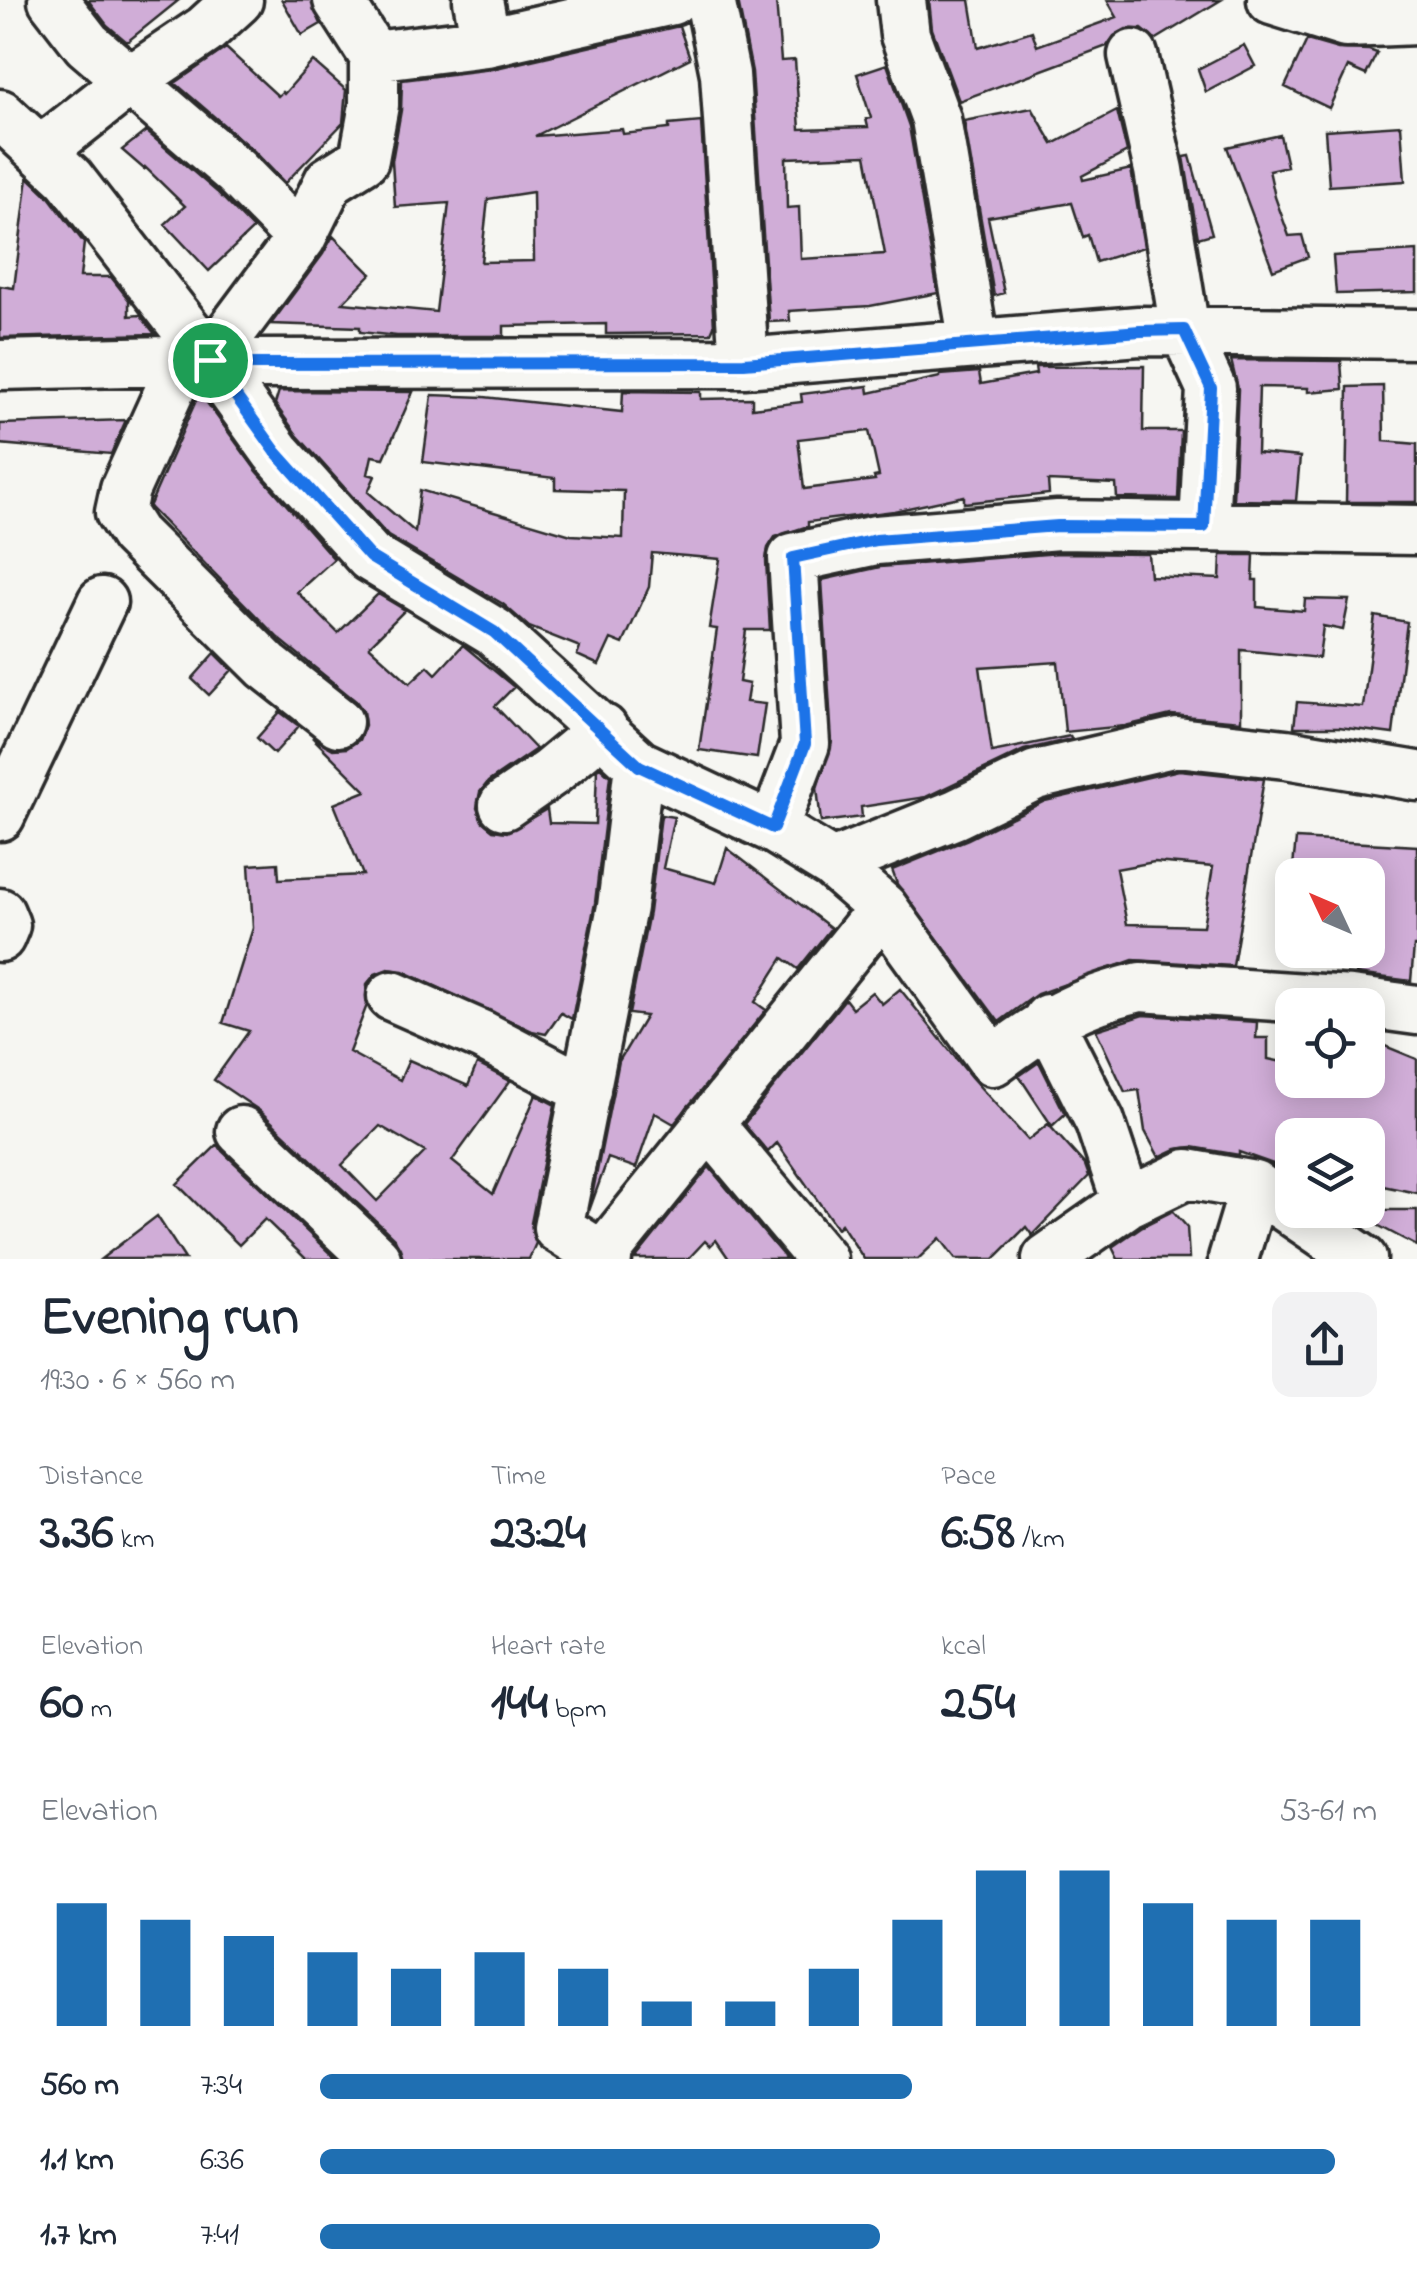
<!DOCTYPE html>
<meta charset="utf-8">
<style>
:root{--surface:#fff;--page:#f2f2f3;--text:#1f2937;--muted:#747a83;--accent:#1f6fb2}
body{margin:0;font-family:"Indie Flower",sans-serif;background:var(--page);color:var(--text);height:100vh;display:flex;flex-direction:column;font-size:38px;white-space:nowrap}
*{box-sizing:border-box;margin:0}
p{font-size:32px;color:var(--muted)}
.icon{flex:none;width:55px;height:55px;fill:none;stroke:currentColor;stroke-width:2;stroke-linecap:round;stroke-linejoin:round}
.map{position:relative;height:1259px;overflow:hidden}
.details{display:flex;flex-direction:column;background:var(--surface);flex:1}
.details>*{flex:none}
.needle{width:65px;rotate:314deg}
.tools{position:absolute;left:1275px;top:858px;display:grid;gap:20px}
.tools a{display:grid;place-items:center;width:110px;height:110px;border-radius:20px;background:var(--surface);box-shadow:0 5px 25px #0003;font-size:50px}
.pin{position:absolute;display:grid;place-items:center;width:85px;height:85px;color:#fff;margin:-42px;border:5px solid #fff;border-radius:50%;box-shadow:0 2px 10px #0007}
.round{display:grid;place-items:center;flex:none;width:105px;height:105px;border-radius:20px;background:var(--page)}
.head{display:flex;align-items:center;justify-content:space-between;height:170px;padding:0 40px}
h1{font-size:55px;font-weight:800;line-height:75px}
.stats{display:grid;grid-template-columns:repeat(3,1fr);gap:15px;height:170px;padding:10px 40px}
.stats div{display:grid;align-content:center}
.stats b{font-size:50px;font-weight:800}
.stats small{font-size:28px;font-weight:400}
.stats p{font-size:28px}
.chart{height:280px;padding:20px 40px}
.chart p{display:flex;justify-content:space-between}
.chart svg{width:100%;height:180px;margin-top:10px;stroke:var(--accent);stroke-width:6}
ul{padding:0 40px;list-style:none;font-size:32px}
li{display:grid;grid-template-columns:160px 120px 1fr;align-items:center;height:75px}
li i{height:25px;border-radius:12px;background:var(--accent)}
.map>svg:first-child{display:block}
.building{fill:#d0add7;stroke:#2b2b2b;stroke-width:2.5;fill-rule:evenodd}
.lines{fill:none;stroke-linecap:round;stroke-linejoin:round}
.minor-casing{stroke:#2b2b2b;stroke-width:55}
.minor{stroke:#f6f6f2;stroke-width:48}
.route-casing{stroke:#fff;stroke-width:20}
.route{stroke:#1a73e8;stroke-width:12}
</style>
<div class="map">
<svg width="1417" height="1259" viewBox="0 0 1417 1259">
<rect width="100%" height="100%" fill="#f6f6f2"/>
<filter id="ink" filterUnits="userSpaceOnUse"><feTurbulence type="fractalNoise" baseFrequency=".01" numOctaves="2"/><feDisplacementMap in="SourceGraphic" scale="20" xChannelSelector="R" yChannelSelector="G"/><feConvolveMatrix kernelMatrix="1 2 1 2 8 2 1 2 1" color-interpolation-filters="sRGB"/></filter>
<g filter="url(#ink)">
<path class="building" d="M88,0h91l-52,42 -20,-17z
M282,0h29l10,24 -19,11z
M776,0l5,61 14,-1 5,69 68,-2 -2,-8 5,-1 -14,-44 30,-10 22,62 29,167 -68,13 -81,5 1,10 -21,1 -17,-250 -14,-71zM866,155l19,99 -84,5 -2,-52 -12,1 -1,-50z
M929,0h41l8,48 54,-17 5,15 80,-29 -10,-17h114l-66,40 -13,-11h-16l-12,7 -7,10 -148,55 -27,-72z
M679,26l11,32 -155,78 87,-7 1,5 46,-5v-4l32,-3 13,204 -3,7 -105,1v-10l-102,2v10h-107l-37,-4v-5l-89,-3 52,-70 10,-18 38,38 -28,29 93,9 13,-109 -54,4 -3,-46 9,-51 1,-30 90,-11zM533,192l1,69 -53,1 7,-63z
M1307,40l31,9 31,1 8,3 -11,22 -18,-8 -19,41 -44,-21z
M1244,45l11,21 -49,26 -8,-23z
M226,48l52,48 4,-4 2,2 29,-33 33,29 -3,33 -58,60 -31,-32 -79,-68z
M1032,108l21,36 64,-33 10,41 -45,24 1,4 48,-11 13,78 -48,15 -8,-27 -5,2 -11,-34 -84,14 16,76 -10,3 -30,-175z
M1401,125l4,56 -76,5 -4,-56z
M146,131l71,61 36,37 -44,42 -44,-47 20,-18 -40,-39 -1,2 -22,-19z
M1280,135l7,31 -18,4 6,27 14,39 13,-1 6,22 -35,13 -46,-123z
M1190,156l22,78 -14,4 -14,-81z
M28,177l21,20 35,46 -4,34h31l18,23v16l11,-1 15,19 -155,4v-52l14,2z
M1417,251v41l-81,2 -3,-38z
M1231,360l110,1 2,28 -35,3v-4l-49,-1 -2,66 43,4 -4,44 -63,-1 5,-111z
M1144,366l-1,65h38l-3,68 -61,-1 -1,-14 -68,-3 1,13 -85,9v-7l-70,15 -86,11v4l-33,11 -7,11 -2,12 4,70h-24l-7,52 10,2 -3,18 19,2 -8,54 -58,-8 18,-121 -8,-1 11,-69 -68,-6 -3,34 -26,57 -12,-5 -12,26 -22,-10 3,-8 -51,-20 -26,-23 -115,-68 -91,-101 -22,-31 4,-13 134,1 -29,66 -12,-2 -4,18 7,2 -7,16 47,40 5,-42 151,45 52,3 1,-47 -69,-2v-11l-132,-16 9,-67 52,2 138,15 1,-21 78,1v7l51,-1v10l50,-6 -1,-8 67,-8 1,7 71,-16v-2l39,-3 2,12 55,-10 -1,-7zM869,431l10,45 -5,1 1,3 -71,9 -6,-50z
M1383,386l1,55 33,3v58h-71l2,-115z
M198,396h4l54,74 78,89 -37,33 41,41 40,-39 27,16 -36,36 41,37 18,-17 8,8 27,-29 51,42 -19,19 41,43 -48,33 -8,10 -3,16 5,13 11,9 14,2 40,-23 2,14 46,1 2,-55 3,-2 10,9 -15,127 -23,116 -11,-6 -15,21 -14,-3 -129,-60 -15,-2 -13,5 -8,10v21l-18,47 51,28 9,-20 59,26 9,-22 33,17 -58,80 41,33 43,-99 19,10 -24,118 5,20 -7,16h-126l-8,-20 -135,-128 -46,-31 35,-49 -26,-8 30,-95 -4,-63 29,-2 1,16 84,-4 -29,-71 32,-13 -54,-54 21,12 14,-1 12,-8 6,-15 -2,-14 -7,-10 -79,-64 -128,-130zM380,1126l45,26 -48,49 -35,-36z
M126,420l-15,34 -111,-10v-20z
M1059,553l89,1 2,22 70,3 1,-24h33l-1,25h4v27l47,4 1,-12 44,1 -6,30 -20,-4 -4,32 -78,-8v71l-70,-6 -46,11 -60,6 -7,-70 -78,5 12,85 78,-16 1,3 -47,11 -98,47 -65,10 1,10 -41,5 -4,-34 15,-46 -10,-162 58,-13z
M1375,616l32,6 -14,112 -54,-7h-45l3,-25 66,5z
M215,653l17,17 -23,25 -17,-16z
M280,712l19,14 -25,28 -17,-16z
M1179,770l85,9 -31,187 -100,-6 -96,34 -38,28 -102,-138 -5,-14 76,-31 77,-38zM1154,862l59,5 -10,59 -76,-2 -11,-55z
M661,815l13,2 -11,51 53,15 11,-35 104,80 -33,41 -15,-11 -28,44 11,8 -92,114 -19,-11 -19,55 -28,-10 -19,53 30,-150 27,-45 -17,-2 20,-102z
M1296,839l121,7v100h-3l-3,35 -55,-7 2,-24h10l3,-70h-3v-5h-76z
M900,989l71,88 57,63 20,-16 37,41 4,11 -57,59 -6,-8 -32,32h-38l-16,-21 -22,21h-54l-23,-35 -4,4 -60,-85 -9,9 -24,-28 101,-125 7,9 20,-16 10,12z
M1143,1015l114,7 -1,16h12v21l24,5v16h76v-41l49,20v134l-49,-10v-53l-2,5h-84l-6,30 -37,-13v3l-47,-8 -16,2 -17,8 -14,-26 -6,-41 -14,2 -29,-62z
M1039,1062l26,52 -13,12 -33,-50z
M218,1144l4,7 114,108h-30l-41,-40 -26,26 -36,-35 -26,-26z
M709,1167l77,92h-57l-13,-19 -6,6 -5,-5 -17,18h-53z
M1349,1210h68v36z
M1173,1211l14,16 2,32h-71l-6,-12 29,-20z
M157,1216l28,43h-84z"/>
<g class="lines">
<defs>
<path id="minor" d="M53,0l34,44 149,128 65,66
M478,0l8,42
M710,0l15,74 19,289
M901,0l4,35 31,84 38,225
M1272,0l74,23 71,-3
M1133,55l26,115 26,161 26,57 -7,139
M374,56l112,-14 186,-42
M0,114l69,64 141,182 13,4 521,-1 395,-32 278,3
M41,151l90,-71 74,-50 33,-30
M210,360l66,92 94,105 124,75 145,133 134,63 59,36 51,44 110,153c52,-39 83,-59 147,-74l211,14 66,9
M183,361l-58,128 -5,23 14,22 133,132 71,56
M0,365l210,-5 91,-122 28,-57 35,-22 10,-54v-49l-36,-56
M504,805l46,-32 53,-44
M0,816l102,-214
M773,828l32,-84 -12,-186 83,-18 182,-15 359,5
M832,864l124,-50 80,-39 141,-33 109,12 131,22
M0,913l5,12 -5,12
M392,996l91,40 103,54
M1048,1019l52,103 27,81
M708,1123l114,136
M241,1131l135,128
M600,1259l283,-351
M607,1259l-49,-31 64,-321 17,-142
M1047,1259l80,-56 60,-29 68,12 107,73
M1233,1259l22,-73"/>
</defs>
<use href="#minor" class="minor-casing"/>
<use href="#minor" class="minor"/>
</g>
</g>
<g class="lines" filter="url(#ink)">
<defs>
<path id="route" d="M1184,330l27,58 -7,139 -146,-1 -182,14 -83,18 12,186 -32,84 -134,-62 -145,-134 -124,-75 -94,-105 -66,-92 14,4 520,-1 396,-32z"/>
</defs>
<use href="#route" class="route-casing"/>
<use href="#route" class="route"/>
</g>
</svg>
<div class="tools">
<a><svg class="needle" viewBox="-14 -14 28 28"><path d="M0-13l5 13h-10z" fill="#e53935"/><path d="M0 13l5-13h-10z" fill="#747a83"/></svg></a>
<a><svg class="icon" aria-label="locate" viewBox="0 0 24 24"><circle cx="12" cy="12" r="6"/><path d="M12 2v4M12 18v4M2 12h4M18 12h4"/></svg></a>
<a><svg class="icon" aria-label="layers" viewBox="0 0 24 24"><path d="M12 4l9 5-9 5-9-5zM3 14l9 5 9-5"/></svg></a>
</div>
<div class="pin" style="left:210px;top:360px;background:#1e9e55"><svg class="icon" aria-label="arrive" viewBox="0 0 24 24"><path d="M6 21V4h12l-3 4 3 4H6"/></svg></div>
</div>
<section class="details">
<div class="head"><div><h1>Evening run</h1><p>19:30 · 6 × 560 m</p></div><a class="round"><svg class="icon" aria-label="share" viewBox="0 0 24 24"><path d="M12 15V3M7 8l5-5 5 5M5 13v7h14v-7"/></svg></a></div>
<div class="stats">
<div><p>Distance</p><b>3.36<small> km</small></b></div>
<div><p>Time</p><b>23:24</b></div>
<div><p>Pace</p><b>6:58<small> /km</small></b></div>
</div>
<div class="stats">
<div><p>Elevation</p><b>60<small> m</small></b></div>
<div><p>Heart rate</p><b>144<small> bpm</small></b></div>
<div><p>kcal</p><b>254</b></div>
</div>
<div class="chart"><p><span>Elevation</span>53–61 m</p>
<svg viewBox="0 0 160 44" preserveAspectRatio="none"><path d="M5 44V14M15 44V18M25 44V22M35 44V26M45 44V30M55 44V26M65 44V30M75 44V38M85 44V38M95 44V30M105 44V18M115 44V6M125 44V6M135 44V14M145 44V18M155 44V18"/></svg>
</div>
<ul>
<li><b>560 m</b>7:34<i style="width:56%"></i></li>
<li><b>1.1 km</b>6:36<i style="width:96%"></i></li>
<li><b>1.7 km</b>7:41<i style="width:53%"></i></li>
</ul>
</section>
